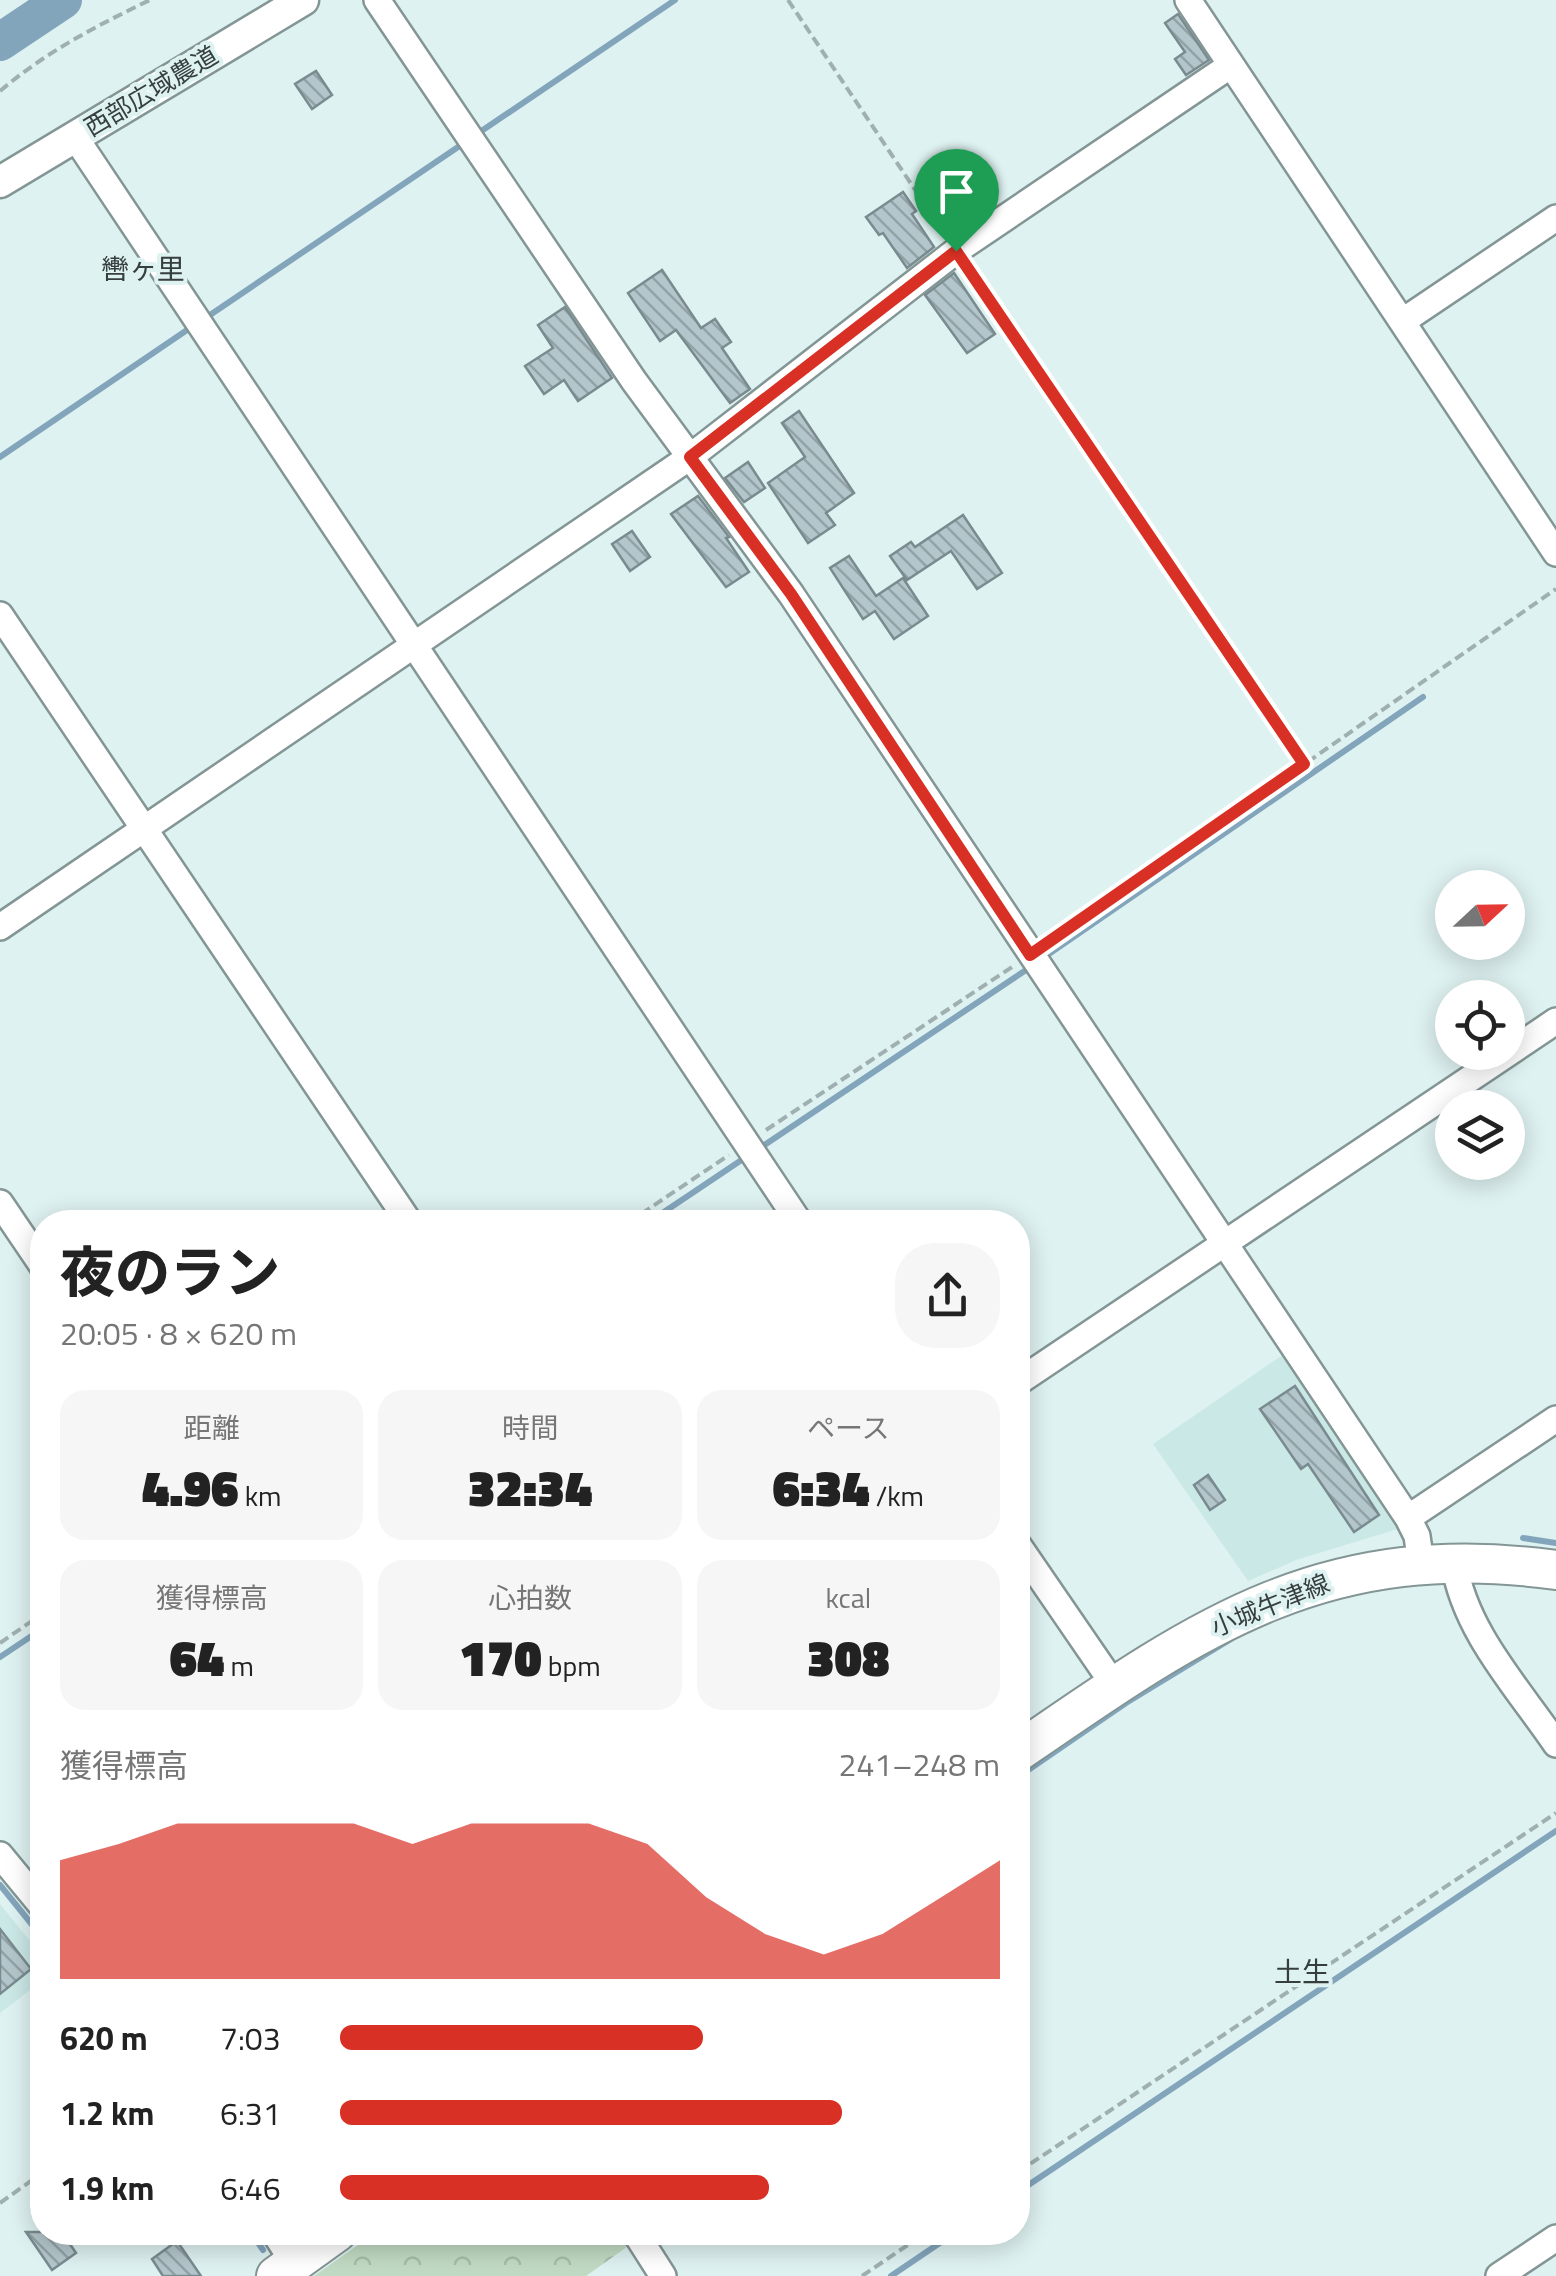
<!DOCTYPE html>
<html lang="ja">
<meta charset="utf-8">
<style>
:root{--surface:#fff;--page:#f6f6f6;--text:#222;--muted:#767676;--accent:#d93025}
body{margin:0;font-family:"Titillium Web","Noto Sans JP",sans-serif;background:var(--page);color:var(--text);height:100vh;display:flex;flex-direction:column;font-size:38px;white-space:nowrap}
*{box-sizing:border-box;margin:0}
p{font-size:32px;color:var(--muted)}
.icon{flex:none;width:55px;height:55px;fill:none;stroke:currentColor;stroke-width:2;stroke-linecap:round;stroke-linejoin:round}
.map{position:relative;flex:1;overflow:hidden}
.details{position:absolute;left:30px;top:1210px;width:1000px;height:1035px;display:flex;flex-direction:column;background:var(--surface);border-radius:40px;box-shadow:0 5px 25px #0003}
.details>*{flex:none}
.needle{width:65px;rotate:68deg}
.buttons{position:absolute;left:1435px;top:870px;display:grid;gap:20px}
.buttons a{display:grid;place-items:center;width:90px;height:90px;border-radius:50%;background:var(--surface);box-shadow:0 5px 25px #0003;font-size:50px}
.pin{position:absolute;display:grid;place-items:center;width:85px;height:85px;color:#fff;margin:-102px -42px;border-radius:50% 50% 50% 0;rotate:-45deg;box-shadow:0 0 10px #0007}
.pin .icon{rotate:45deg}
.round{display:grid;place-items:center;flex:none;width:105px;height:105px;border-radius:40px;background:var(--page)}
.summary{display:flex;align-items:center;justify-content:space-between;height:170px;padding:0 30px}
h1{font-size:55px;font-weight:800;line-height:75px}
.stats{display:grid;grid-template-columns:repeat(3,1fr);gap:15px;height:170px;padding:10px 30px}
.stats div{display:grid;align-content:center;border-radius:25px;background:var(--page);text-align:center}
.stats b{font-size:50px;font-weight:800}
.stats small{font-size:28px;font-weight:400}
.stats p{font-size:28px}
.chart{height:280px;padding:20px 30px}
.chart p{display:flex;justify-content:space-between}
.chart svg{width:100%;height:180px;margin-top:10px;fill:var(--accent);opacity:.7}
ul{padding:0 30px;list-style:none;font-size:32px}
li{display:grid;grid-template-columns:160px 120px 1fr;align-items:center;height:75px}
li i{height:25px;border-radius:12px;background:var(--accent)}
.map>svg:first-child{display:block}
.built{fill:#cae8e6}
.park{fill:url(#park-crowns)}
.lines{fill:none;stroke-linecap:round;stroke-linejoin:round}
.stream{stroke:#83a5bc;stroke-width:6}
.river{stroke:#83a5bc;stroke-width:38}
.building{fill:url(#building-back-hatch);stroke:#7a8b90;stroke-width:2.5}
.minor-casing{stroke:#839695;stroke-width:30}
.tertiary-casing{stroke:#839695;stroke-width:35}
.primary-casing{stroke:#839695;stroke-width:42}
.path{stroke:#a0afaf;stroke-width:4;stroke-dasharray:10 5;stroke-linecap:butt}
.minor{stroke:#fff;stroke-width:25}
.tertiary{stroke:#fff;stroke-width:30}
.primary{stroke:#fff;stroke-width:38}
.route-casing{stroke:#fff;stroke-width:20}
.route{stroke:#d93025;stroke-width:12}
.labels{text-anchor:middle;stroke-width:8;stroke-linejoin:round;paint-order:stroke}
.street-label{font-size:25px;fill:#363e3e;stroke:#def2f1}
.neighbourhood-label{font-size:28px;fill:#363e3e;stroke:#def2f1}
</style>
<div class="map">
<svg width="1556" height="2276" viewBox="0 0 1556 2276">
<defs>
<pattern id="park-crowns" width="20" height="18" patternUnits="userSpaceOnUse" patternTransform="scale(2.5)"><rect width="20" height="18" fill="#c1dac3"/><path d="M2 6a3 3 0 1 1 6 0M12 15a3 3 0 1 1 6 0" fill="none" stroke="#a6bca9"/></pattern>
<pattern id="building-back-hatch" width="6" height="6" patternUnits="userSpaceOnUse" patternTransform="scale(2.5)"><rect width="6" height="6" fill="#b3c6cb"/><path d="M-1 5l2 2M0 0l6 6M5-1l2 2" fill="none" stroke="#92a2a6"/></pattern>
</defs>
<rect width="100%" height="100%" fill="#def2f1"/>
<path class="built" d="M1284,1354l117,174 -105,32 -48,21 -95,-137z
M0,1904l42,52v25l-42,32z"/>
<path class="park" d="M624,2232l7,12 -45,32h-272l61,-43z"/>
<g class="lines">
<path class="stream" d="M477,134l198,-134
M210,315l251,-170
M0,457l190,-129
M1043,958l380,-261
M760,1148l266,-178
M649,1222l97,-65
M1523,1538l33,5
M0,1657l42,-28
M1018,1777l108,-74 105,-64
M0,1885l42,52
M1018,2192l538,-361
M251,2232l12,18
M350,2243l15,-11
M891,2276l65,-44"/>
<path class="river" d="M0,42l63,-42"/>
</g>
<path class="building" d="M1178,14l31,46 -23,15 -11,-16 10,-7 -20,-29z
M316,71l16,24 -20,14 -17,-25z
M903,192l13,19 -4,3 22,33 -27,21 -24,-35 -4,2 -13,-18z
M662,270l39,58 14,-9 16,23 -9,6 28,41 -20,14 -54,-73 -16,11 -32,-48z
M954,273l41,61 -28,19 -42,-58z
M565,307l47,71 -34,23 -14,-21 -20,14 -19,-28 28,-18 -15,-23z
M799,411l55,82 -28,20 9,12 -27,18 -40,-60 37,-26 -23,-34z
M748,462l17,26 -21,14 -19,-24z
M698,496l31,41 -3,1 23,34 -23,15 -55,-73z
M963,515l39,58 -25,16 -26,-38 -44,29 -17,-24 21,-14 4,5z
M632,531l18,26 -20,14 -18,-27z
M849,556l27,40 27,-18 25,38 -34,23 -19,-28 -12,8 -33,-51z
M1295,1386l84,129 -25,17 -46,-68 -7,5 -41,-60z
M1208,1475l17,25 -15,10 -16,-25z
M0,1929l31,40 -31,25z
M26,2232h36l14,21 -24,17z
M177,2241l24,35h-38l-11,-17z"/>
<g class="lines">
<defs>
<path id="minor" d="M377,0l257,381 157,213 617,924 9,18 4,28
M1188,0l368,553
M75,137l724,1085
M1403,321l153,-103
M0,615l409,607
M0,927l690,-470 266,-206 275,-186
M0,1203l42,62
M1018,1382l538,-361
M1408,1518l148,-99
M1018,1545l96,140
M1454,1562c10,69 64,126 102,182
M0,1855l42,51
M274,2232l20,31
M635,2232l28,44
M1499,2276l57,-38"/>
<path id="tertiary" d="M0,182l303,-182"/>
<path id="primary" d="M1018,1752c181,-125 306,-214 538,-182
M276,2276l61,-44"/>
</defs>
<use href="#minor" class="minor-casing"/>
<use href="#tertiary" class="tertiary-casing"/>
<use href="#primary" class="primary-casing"/>
<path class="path" d="M788,0l156,233
M0,91c46,-39 96,-65 150,-91
M968,270l335,493
M1049,942l507,-353
M766,1130l246,-163
M629,1222l100,-67
M0,1643l42,-29
M1018,2172l538,-359
M0,2203l42,-30
M862,2276l65,-44"/>
<use href="#minor" class="minor"/>
<use href="#tertiary" class="tertiary"/>
<use href="#primary" class="primary"/>
</g>
<g class="lines">
<defs>
<path id="route" d="M956,251l348,513 -274,191 -239,-361 -101,-137z"/>
</defs>
<use href="#route" class="route-casing"/>
<use href="#route" class="route"/>
</g>
<g class="labels">
<g class="street-label">
<text transform="translate(151 91) rotate(-31)" y="9">西部広域農道</text>
<text transform="translate(1270 1605) rotate(-22)" y="9">小城牛津線</text>
</g>
<g class="neighbourhood-label">
<text x="143" y="279">轡ヶ里</text>
<text x="1302" y="1982">土生</text>
</g>
</g>
</svg>
<div class="buttons">
<a><svg class="needle" viewBox="-14 -14 28 28"><path d="M0-13l5 13h-10z" fill="#e53935"/><path d="M0 13l5-13h-10z" fill="#767676"/></svg></a>
<a><svg class="icon" aria-label="locate" viewBox="0 0 24 24"><circle cx="12" cy="12" r="6"/><path d="M12 2v4M12 18v4M2 12h4M18 12h4"/></svg></a>
<a><svg class="icon" aria-label="layers" viewBox="0 0 24 24"><path d="M12 4l9 5-9 5-9-5zM3 14l9 5 9-5"/></svg></a>
</div>
<div class="pin" style="left:956px;top:251px;background:#1e9e55"><svg class="icon" aria-label="arrive" viewBox="0 0 24 24"><path d="M6 21V4h12l-3 4 3 4H6"/></svg></div>
<section class="details">
<div class="summary"><div><h1>夜のラン</h1><p>20:05 · 8 × 620 m</p></div><a class="round"><svg class="icon" aria-label="share" viewBox="0 0 24 24"><path d="M12 15V3M7 8l5-5 5 5M5 13v7h14v-7"/></svg></a></div>
<div class="stats">
<div><p>距離</p><b>4.96<small> km</small></b></div>
<div><p>時間</p><b>32:34</b></div>
<div><p>ペース</p><b>6:34<small> /km</small></b></div>
</div>
<div class="stats">
<div><p>獲得標高</p><b>64<small> m</small></b></div>
<div><p>心拍数</p><b>170<small> bpm</small></b></div>
<div><p>kcal</p><b>308</b></div>
</div>
<div class="chart"><p><span>獲得標高</span>241–248 m</p>
<svg viewBox="0 0 160 44" preserveAspectRatio="none"><path d="M0 44V15L10 11L20 6L30 6L40 6L50 6L60 11L70 6L80 6L90 6L100 11L110 24L120 33L130 38L140 33L150 24L160 15V44z"/></svg>
</div>
<ul>
<li><b>620 m</b>7:03<i style="width:55%"></i></li>
<li><b>1.2 km</b>6:31<i style="width:76%"></i></li>
<li><b>1.9 km</b>6:46<i style="width:65%"></i></li>
</ul>
</section>
</div>
